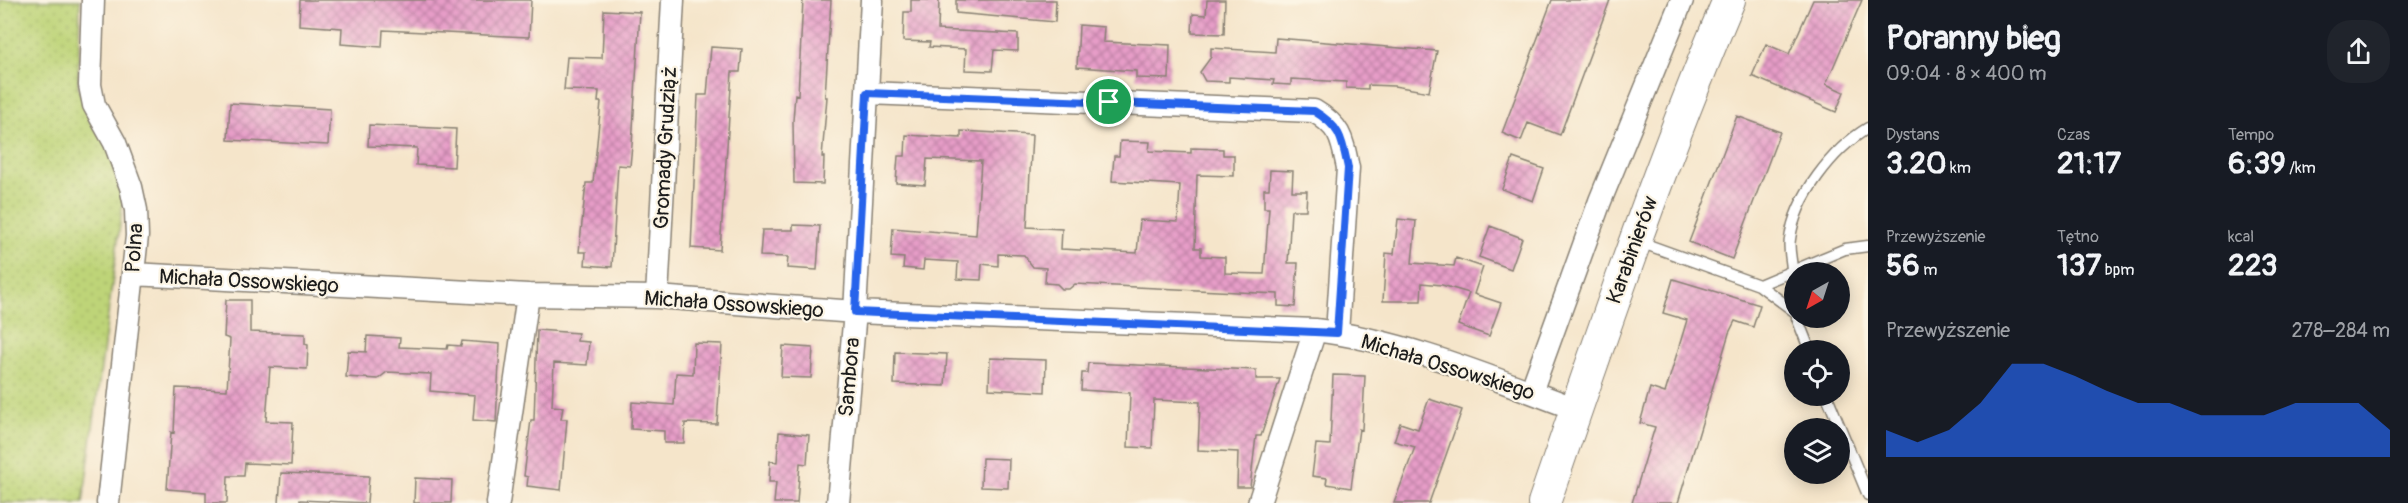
<!DOCTYPE html>
<html lang="pl">
<meta charset="utf-8">
<style>
:root{--surface:#171b24;--page:#20242c;--text:#f1f3f6;--muted:#9ea1a6;--accent:#2563eb}
body{margin:0;font-family:Pangolin,sans-serif;background:var(--page);color:var(--text);height:100vh;display:flex;flex-direction:column;font-size:22px;white-space:nowrap}
*{box-sizing:border-box;margin:0}
p{font-size:20px;color:var(--muted)}
.icon{flex:none;width:33px;height:33px;fill:none;stroke:currentColor;stroke-width:2;stroke-linecap:round;stroke-linejoin:round}
.map{position:relative;flex:1;overflow:hidden}
.details{display:flex;flex-direction:column;background:var(--surface);width:540px}
.details>*{flex:none}
.needle{width:39px;rotate:219deg}
.tools{position:absolute;left:1784px;top:262px;display:grid;gap:12px}
.tools a{display:grid;place-items:center;width:66px;height:66px;border-radius:50%;background:var(--surface);box-shadow:0 3px 15px #0003;font-size:30px}
.pin{position:absolute;display:grid;place-items:center;width:51px;height:51px;color:#fff;margin:-26px;border:3px solid #fff;border-radius:50%;box-shadow:0 2px 6px #0007}
.round{display:grid;place-items:center;flex:none;width:63px;height:63px;border-radius:24px;background:var(--page)}
.summary{display:flex;align-items:center;justify-content:space-between;height:102px;padding:0 18px}
h1{font-size:33px;font-weight:800;line-height:45px}
.metrics{display:grid;grid-template-columns:repeat(3,1fr);gap:9px;height:102px;padding:6px 18px}
.metrics div{display:grid;align-content:center}
.metrics b{font-size:30px;font-weight:800}
.metrics small{font-size:16px;font-weight:400}
.metrics p{font-size:16px}
.chart{height:168px;padding:12px 18px}
.chart p{display:flex;justify-content:space-between}
.chart svg{width:100%;height:108px;margin-top:6px;fill:var(--accent);opacity:.7}
main{display:flex;flex:1;min-height:0}
.map>svg:first-child{display:block}
.grass{fill:url(#grass-dots);stroke:#6d784a;stroke-width:1.5}
.building{fill:url(#building-cross-hatch)}
.lines{fill:none;stroke-linecap:round;stroke-linejoin:round}
.lane-casing{stroke:#888073;stroke-width:13}
.street-casing{stroke:#888073;stroke-width:25}
.secondary-casing{stroke:#888073;stroke-width:34}
.lane{stroke:#fff;stroke-width:10}
.street{stroke:#fff;stroke-width:22}
.secondary{stroke:#fff;stroke-width:32}
.route-casing{stroke:#fff;stroke-width:12}
.route{stroke:#2563eb;stroke-width:8}
.labels{text-anchor:middle;stroke-width:4.5;stroke-linejoin:round;paint-order:stroke}
.street-label{font-size:21px;fill:#1c1c1c;stroke:#fcf5e5}
</style>
<main>
<div class="map">
<svg width="1868" height="503" viewBox="0 0 1868 503">
<defs>
<pattern id="grass-dots" width="8" height="8" patternUnits="userSpaceOnUse" patternTransform="scale(1.5)"><rect width="8" height="8" fill="#bed478"/><path d="M2 2h.1M6 6h.1" fill="none" stroke="#a3b567" stroke-width="1.8" stroke-linecap="round"/></pattern>
<pattern id="building-cross-hatch" width="8" height="8" patternUnits="userSpaceOnUse" patternTransform="scale(1.5)"><rect width="8" height="8" fill="#e79dc8"/><path d="M0 0l8 8M0 8l8-8" fill="none" stroke="#ba7fa2"/></pattern>
</defs>
<rect width="100%" height="100%" fill="#fcf5e5"/>
<filter id="ink" filterUnits="userSpaceOnUse"><feTurbulence type="fractalNoise" baseFrequency=".0167" numOctaves="2"/><feDisplacementMap in="SourceGraphic" scale="12" xChannelSelector="R" yChannelSelector="G"/><feConvolveMatrix kernelMatrix="1 2 1 2 8 2 1 2 1" color-interpolation-filters="sRGB"/></filter>
<filter id="wash" filterUnits="userSpaceOnUse"><feTurbulence type="fractalNoise" baseFrequency=".008" numOctaves="4" result="noise"/><feDisplacementMap in="SourceGraphic" scale="24" xChannelSelector="R" yChannelSelector="G"/><feGaussianBlur stdDeviation="1.35" result="paint"/><feColorMatrix in="noise" values="0 0 0 0 0 0 0 0 0 0 0 0 0 0 0 0 0 1.4 0 .05"/><feComposite in="paint" operator="in"/></filter>
<g filter="url(#wash)">
<rect width="100%" height="100%" fill="#f5e5ca"/>
<path class="grass" d="M0,0h80l-2,88 13,34 18,25 14,55 -40,301h-83z"/>
<g id="blocks">
<path class="building" d="M300,0h231l-2,37 -146,-7 -1,17 -41,-3 1,-16 -43,-3z
M803,0h28l-6,97h2l-5,60h2l-1,27 -29,-1 -1,-62 2,-27 3,1z
M911,0h28l-1,30 80,4v17l-24,-1 -2,21 -27,-1 1,-21 -37,-2 1,-5 -27,-1 1,-29h7z
M956,0h100l-1,22 -99,-9z
M1207,0h18l-1,34 -32,-1 1,-19 13,1z
M1552,0h58l-50,135 -32,-12 -7,18 -19,-8z
M1813,0h49l-36,84 18,8 -8,20 -84,-36 14,-32 23,10z
M604,10l36,2 -8,133 -2,21 -12,-1 -6,102 -27,-2 1,-13h-7l7,-69h7l8,-81h-3l1,-11 -35,-1 3,-33 35,1z
M1079,25l25,2 -1,15 67,3 -1,34 -33,-1v-7l-59,-4z
M1276,38l161,13 -8,41 -35,-6 -26,-1v4l-22,-1v-6l-55,-3v6l-18,-1 1,-4 -45,-3v5l-24,-1 -5,-9 11,-15v-9l64,4z
M711,47l31,2 -2,23h-8l-12,178 -29,-2 7,-153h9z
M230,103l100,6 -2,36 -100,-5z
M1737,116l43,16 -48,127 -43,-17z
M369,125l87,4 -2,38 -38,-2 1,-17 -49,-2z
M961,131l71,4 -5,92 35,2 -1,20 76,4 3,-33 38,2 2,-37 -68,-4 2,-25h5l1,-15 30,1 -1,9 42,2v-5l32,1v6h11v21l-37,-1 -2,73h6v8l24,1v16l39,1 5,-66h-5v-19h5l1,-19 23,1 -1,20h15l-1,19h-15l-3,53h10l-3,44 -17,-1v-12l-203,-10 -6,5h-7l-5,-5 -12,-1 1,-15 -13,-1 -9,-12 -26,-1v12l-16,-2 -1,16 -24,-1 1,-17 -34,-2 -1,10 -20,-2 1,-10 -13,-1 2,-29 83,7 5,-74 -54,-2 -2,26 -29,-2 2,-27h7l1,-21 55,3z
M1513,158l31,11 -11,32 -31,-12z
M1398,219l18,2 -4,42 42,3 2,-8 27,9 -9,27 27,9 -12,33 -31,-11 11,-32 -27,-8 -20,-2 -1,18h-38l3,-48 8,1z
M793,225l27,1 -3,44 -30,-2 1,-11 -28,-1 2,-26h31z
M1490,226l32,12 -11,31 -32,-12z
M1673,279l87,26 -7,22 -18,-6 -6,12 -51,170h-46l23,-76 -15,-4 10,-35 15,5 22,-73 -24,-7z
M226,300h24v32l55,2v10l3,1 -1,24 -37,-2 -4,54 27,1 -2,43 -46,-2 -1,13h-16l-1,27h-21v-11l-39,-3 4,-57 3,1 2,-45 51,2 3,-51 -6,-2z
M537,330l41,3 -1,8 12,1 -2,23 -33,-2 -2,43 11,1 -2,12h6l-6,71 -34,-4 1,-9 -4,-1 7,-56h3z
M367,336l33,2 -1,9 48,2 1,-4 13,1 1,-5 38,3 -4,78 -23,-2 2,-25 -45,-4 1,-17 -44,-2 -9,7 -32,-2 2,-26 18,1z
M694,343l28,1 -5,80 -32,-1 -1,20h-20v-12l-33,-2 1,-27 42,3 2,-32 17,1z
M783,346l30,2 -2,30 -30,-1z
M895,352l52,2 -2,32 -51,-2z
M990,358l56,2 -1,32 -56,-3z
M1088,363l168,7v9h24l-19,57h-5l-6,51h-13l1,-35 -40,-2 2,-48 -46,-2 -2,48 -24,-1 2,-54 -49,-3 1,-17h5z
M1333,375l32,1 -3,54 -3,-1 -8,59 -25,-4 1,-6 -15,-2 4,-32 14,1z
M1429,399l33,11 -33,93h-35l21,-56 -21,-6 6,-18 18,6z
M779,432l30,3 -2,29 -7,-1 -3,40h-23l2,-21h-7l1,-21 7,1z
M982,458l27,1 -1,29 -27,-1z
M281,473l88,3 -2,27 -67,-3v3h-21z
M415,478l37,2 -1,23h-37z"/>
</g>
</g>
<g filter="url(#ink)">
<use href="#blocks" fill-opacity="0" stroke="#888073" stroke-width="1.5"/>
<g class="lines">
<defs>
<path id="lane" d="M1637,241l122,44 35,26
M1792,271c0,-10 -4,-22 -2,-32 5,-42 43,-90 78,-111
M1759,285l86,-36 23,-3
M1797,318l13,33
M1827,396l41,99"/>
<path id="street" d="M93,0l-3,85 4,20 21,38 16,44 5,23 1,26 -29,267
M867,93l447,18c27,16 28,28 34,57l-11,165
M133,274l395,21 129,2 198,15 460,18c90,11 177,48 261,79
M657,297l16,-297
M1531,392l69,-191 82,-201
M498,503l30,-208
M838,503l17,-191 17,-312
M1259,503l56,-173"/>
<path id="secondary" d="M1544,503c58,-169 115,-338 185,-503"/>
</defs>
<use href="#lane" class="lane-casing"/>
<use href="#street" class="street-casing"/>
<use href="#secondary" class="secondary-casing"/>
<use href="#lane" class="lane"/>
<use href="#street" class="street"/>
<use href="#secondary" class="secondary"/>
</g>
</g>
<g class="lines" filter="url(#ink)">
<defs>
<path id="route" d="M867,93l447,18c27,16 28,28 34,57l-11,165 -482,-21z"/>
</defs>
<use href="#route" class="route-casing"/>
<use href="#route" class="route"/>
</g>
<g class="labels">
<g class="street-label">
<text transform="translate(665 148) rotate(-87)" y="7">Gromady Grudziąż</text>
<text transform="translate(134 248) rotate(-86)" y="7">Polna</text>
<text transform="translate(1632 250) rotate(-70)" y="7">Karabinierów</text>
<text transform="translate(249 281) rotate(3)" y="7">Michała Ossowskiego</text>
<text transform="translate(734 304) rotate(4)" y="7">Michała Ossowskiego</text>
<text transform="translate(1448 367) rotate(17)" y="7">Michała Ossowskiego</text>
<text transform="translate(849 377) rotate(-85)" y="7">Sambora</text>
</g>
</g>
</svg>
<div class="tools">
<a><svg class="needle" viewBox="-14 -14 28 28"><path d="M0-13l5 13h-10z" fill="#e53935"/><path d="M0 13l5-13h-10z" fill="#9ea1a6"/></svg></a>
<a><svg class="icon" aria-label="locate" viewBox="0 0 24 24"><circle cx="12" cy="12" r="6"/><path d="M12 2v4M12 18v4M2 12h4M18 12h4"/></svg></a>
<a><svg class="icon" aria-label="layers" viewBox="0 0 24 24"><path d="M12 4l9 5-9 5-9-5zM3 14l9 5 9-5"/></svg></a>
</div>
<div class="pin" style="left:1109px;top:102px;background:#1e9e55"><svg class="icon" aria-label="arrive" viewBox="0 0 24 24"><path d="M6 21V4h12l-3 4 3 4H6"/></svg></div>
</div>
<section class="details">
<div class="summary"><div><h1>Poranny bieg</h1><p>09:04 · 8 × 400 m</p></div><a class="round"><svg class="icon" aria-label="share" viewBox="0 0 24 24"><path d="M12 15V3M7 8l5-5 5 5M5 13v7h14v-7"/></svg></a></div>
<div class="metrics">
<div><p>Dystans</p><b>3.20<small> km</small></b></div>
<div><p>Czas</p><b>21:17</b></div>
<div><p>Tempo</p><b>6:39<small> /km</small></b></div>
</div>
<div class="metrics">
<div><p>Przewyższenie</p><b>56<small> m</small></b></div>
<div><p>Tętno</p><b>137<small> bpm</small></b></div>
<div><p>kcal</p><b>223</b></div>
</div>
<div class="chart"><p><span>Przewyższenie</span>278–284 m</p>
<svg viewBox="0 0 160 44" preserveAspectRatio="none"><path d="M0 44V33L10 38L20 33L30 22L40 6L50 6L60 11L70 17L80 22L90 22L100 27L110 27L120 27L130 22L140 22L150 22L160 33V44z"/></svg>
</div>
</section>
</main>
